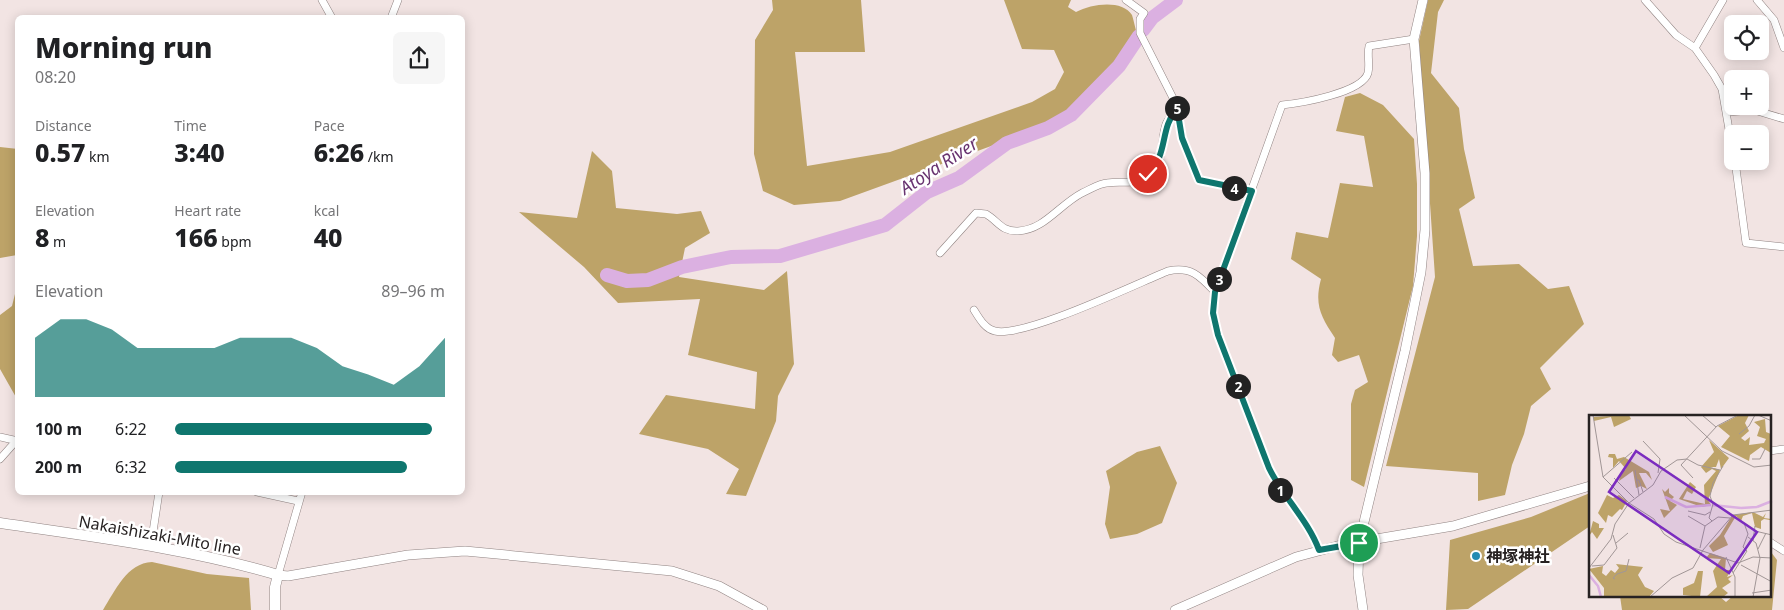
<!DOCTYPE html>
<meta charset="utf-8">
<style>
:root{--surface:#fff;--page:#f6f6f6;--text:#202124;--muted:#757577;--accent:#0f766e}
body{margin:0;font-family:"Noto Sans","Noto Sans JP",sans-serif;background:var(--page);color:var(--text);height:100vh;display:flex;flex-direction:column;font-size:19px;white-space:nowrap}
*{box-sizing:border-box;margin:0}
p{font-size:16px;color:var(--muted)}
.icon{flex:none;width:28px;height:28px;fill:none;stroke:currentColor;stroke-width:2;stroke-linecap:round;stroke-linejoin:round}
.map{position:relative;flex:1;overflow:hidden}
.sheet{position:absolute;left:15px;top:15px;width:450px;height:480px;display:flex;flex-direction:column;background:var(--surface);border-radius:8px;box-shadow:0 2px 12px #0003}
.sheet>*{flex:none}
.tools{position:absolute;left:1724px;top:15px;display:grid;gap:10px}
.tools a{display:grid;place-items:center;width:45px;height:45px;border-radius:8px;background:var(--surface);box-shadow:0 2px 12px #0003;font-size:25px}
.pin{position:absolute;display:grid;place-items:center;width:42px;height:42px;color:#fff;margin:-21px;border:2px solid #fff;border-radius:50%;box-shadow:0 1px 5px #0007}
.km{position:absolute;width:25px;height:25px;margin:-12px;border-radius:50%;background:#222;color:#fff;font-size:14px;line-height:25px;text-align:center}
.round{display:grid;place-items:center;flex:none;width:52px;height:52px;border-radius:8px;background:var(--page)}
.headline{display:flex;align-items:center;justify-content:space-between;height:85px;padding:0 20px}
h1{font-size:28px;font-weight:800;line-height:38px}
.figures{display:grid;grid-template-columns:repeat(3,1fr);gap:8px;height:85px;padding:5px 20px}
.figures div{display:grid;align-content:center}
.figures b{font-size:25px;font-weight:800}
.figures small{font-size:14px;font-weight:400}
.figures p{font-size:14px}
.chart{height:140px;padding:10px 20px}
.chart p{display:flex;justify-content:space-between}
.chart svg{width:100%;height:90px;margin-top:5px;fill:var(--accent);opacity:.7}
ul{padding:0 20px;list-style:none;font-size:16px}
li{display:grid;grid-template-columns:80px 60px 1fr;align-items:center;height:38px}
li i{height:12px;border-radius:6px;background:var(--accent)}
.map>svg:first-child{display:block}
.forest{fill:#bda368}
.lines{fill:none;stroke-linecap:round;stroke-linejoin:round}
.river{stroke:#dbb0e1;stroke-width:14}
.minor-casing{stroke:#908382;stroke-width:8}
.tertiary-casing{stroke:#908382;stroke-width:10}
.secondary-casing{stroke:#908382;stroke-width:11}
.minor{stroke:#fff;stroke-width:7}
.tertiary{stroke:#fff;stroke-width:9}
.secondary{stroke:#fff;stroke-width:10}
.route-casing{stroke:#fff;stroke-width:10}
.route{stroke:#0f766e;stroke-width:6}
.poi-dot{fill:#238bb3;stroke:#fff;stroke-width:2}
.labels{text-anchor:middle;stroke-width:5;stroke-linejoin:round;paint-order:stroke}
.street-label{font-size:16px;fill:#272222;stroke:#fff}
.poi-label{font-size:16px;font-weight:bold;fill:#272222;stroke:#fff;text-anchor:start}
.water-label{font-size:18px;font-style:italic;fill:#693471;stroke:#fff}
.inset-river{fill:none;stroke:#dbb0e1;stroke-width:2.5}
.inset-road{fill:none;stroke:#a19696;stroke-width:1}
.view{fill:#7b2cbf;fill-opacity:0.15;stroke:#7b2cbf;stroke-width:2.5}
.inset-edge{fill:none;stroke:#272222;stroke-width:2.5}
</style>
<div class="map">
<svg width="1784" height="610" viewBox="0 0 1784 610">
<rect width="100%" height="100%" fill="#f2e4e3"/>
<path class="forest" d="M772,0h89l4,52h-70l12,114 83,-14 142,-50 23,-13 9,-17 -10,-22 -32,-1 -18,-49h67l-3,7 8,5c17,-9 47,-12 56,3 2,6 3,13 5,19l-11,20 -47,51 -22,17 -217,79 -46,4 -31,-14 -9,-37 1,-114 18,-30z
M1428,0h16l-6,12 -7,61 28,35 5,41 11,49 -16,11 14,57 46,-2 29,25 21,-3 15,38 -44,44 11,21 -20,17 -7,28 -12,31 -7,30 -27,6v-28l-92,-7 49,-189 -16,-236z
M1360,93l23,12 31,34 3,45v52l-4,50 -49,201 -13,-7v-76l4,-14 13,-8 -9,-27 -21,7 -6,-7 3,-17c-14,-21 -21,-33 -14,-59l-30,-20 5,-27 32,6 12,-55 33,4 -9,-51 -28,-5 9,-34z
M0,147l18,2 -1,106 -17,3z
M592,151l20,20 4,37 61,6 24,-3 9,22 -25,15 -6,29 85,13 23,-19 7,93 -16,32 -2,25 -30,75 -20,-2 13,-25 -31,-20 -69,-15 27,-39 89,14 2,-37 -69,-17 12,-56 -82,4 -34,-36 -65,-55 58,6z
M17,286l1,113h-1l-17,-30v-54l12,-9z
M1160,446l17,37 -15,40 -25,11 -27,5 -5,-15 5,-37 -4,-16 31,-19z
M1590,493v33l-122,83 -22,1 4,-70 81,-23z
M1771,552l6,8 -5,50h-150l-2,-14h99l7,6 7,-6h37z
M152,562l55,12 42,4 2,32h-148c12,-19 24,-47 49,-48z"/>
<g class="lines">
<path class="river" d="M1143,30l9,-12 24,-18
M607,275l20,6 21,-1 34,-13 49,-10 49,-1 105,-31 42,-33 32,-14 48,-35 41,-15 23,-13 48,-49 20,-30"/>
<defs>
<path id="minor" d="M322,0l10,18
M1126,0l18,13 -4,6v14l34,67 8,38 17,42 53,11
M1645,0l31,35 19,13 19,27 8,14 10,58
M1757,0l17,20 10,28
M391,18l7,-18
M1695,48l28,-48
M1727,112l27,-2 30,9
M1735,161l11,82 38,4
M940,253l36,-40 10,1c12,7 16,18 32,17 26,-1 41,-26 64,-38 7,-3 18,-10 25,-10 19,-3 29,5 45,-13 14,-14 8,-29 14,-46 3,-6 7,-11 11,-16
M974,310c5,8 11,19 21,21 29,7 141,-47 173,-60 23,-5 32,5 47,21
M0,437l18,4
M1770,451l14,-2
M0,459l16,-18
M257,492l41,9
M1770,542l14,9
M151,545l8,-53
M1319,550c-11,-30 -36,-53 -50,-82l-51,-133 -5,-22 2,-21 67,-187c19,-2 80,-12 86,-32 2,-9 -1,-18 1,-27l45,-7
M278,575l24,-83"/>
<path id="tertiary" d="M278,575l10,1 120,-21 57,-4 207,20 47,15 44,24
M1175,610l121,-53 45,-12 112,-19 137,-40
M1363,610l-5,-35 1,-32 46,-192 16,-79 4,-42v-57l-11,-134 9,-39"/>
<path id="secondary" d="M0,523c94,14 187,25 278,52l-3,12v23"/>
</defs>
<use href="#minor" class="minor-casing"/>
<use href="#tertiary" class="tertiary-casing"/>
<use href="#secondary" class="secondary-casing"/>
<use href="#minor" class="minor"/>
<use href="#tertiary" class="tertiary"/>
<use href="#secondary" class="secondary"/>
</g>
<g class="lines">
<defs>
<path id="route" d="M1148,174c21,-21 11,-44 29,-66l5,30 17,42 53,11 -37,101 -2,21 5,22 51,133c14,29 39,52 50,82l40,-7"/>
</defs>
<use href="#route" class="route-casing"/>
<use href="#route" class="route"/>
</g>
<circle class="poi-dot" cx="1476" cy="556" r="5"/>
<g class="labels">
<g class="street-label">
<text transform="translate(160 535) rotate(10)" y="6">Nakaishizaki-Mito line</text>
</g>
<g class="poi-label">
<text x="1486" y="562">神塚神社</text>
</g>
<g class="water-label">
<text transform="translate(939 166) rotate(-33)" y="6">Atoya River</text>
</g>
</g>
<g transform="translate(1589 415)">
<rect width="182" height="182" fill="#f2e4e3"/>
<path d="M40,0l2,4 -17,8 -3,-10 -17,4 -1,-4zM150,0h10l-4,8 4,8 -8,7 4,3 5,-4 -1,8 15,-2 2,-4 -9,-3 3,-9 -6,-5 11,-3 1,13 5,2v19l-10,-6 -11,8 -1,6 -28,-14 9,-11 -12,-10zM120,25l20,18 -8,11 -2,-10 -3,8h-6l10,3 -12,30 3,5 -9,2 -23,-8 11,-17 6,5 -4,7 -5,-3 -4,8 22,5 -1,-19 12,-14 -4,-2 -6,4 -5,-6 13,-15zM20,39h6l2,5 7,-2 25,15 3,8 -6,-7h-7l8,16 -6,-3 -5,2 -3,-17 -14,10 2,-9 5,-3 -7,-8 -6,7v-10l-5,-1zM80,73v5l5,4 -4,4 7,4 -13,13 -4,-9 10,2 -8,-22 3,3zM18,80l6,3 6,-3 8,6 -5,9 -2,-1 -8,8 -4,-2 -2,8 -8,-10zM164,97l10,5 3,-4 -2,5 7,1v7l-1,-6 -6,-1 -3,2v8l-6,-2 -3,-14 -9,3 -2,5 -5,-5 -12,20 4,9 -15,7 -4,-6 11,-11 12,-19 2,-1zM4,106l6,3v4h5l-7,11 -5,-7 -3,4zM121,138l16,5 -1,12h6l-4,7 6,-2 -5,4 3,3 -9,6 6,5 -5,4h-17l11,-10 -4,-16 8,-12 -15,-1zM27,149l27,3 -5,8 7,12 9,4 -5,6 -45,-1v-8l-15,-19 14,-3 -1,7 4,3 5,-6 4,3 4,-5zM109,156h5l-3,26 -17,-2v-7l11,-5z" fill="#bda368"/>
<path class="inset-river" d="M76,82l21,10 25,-2M123,90l29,3M168,92l15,-6M152,93l16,-1M0,160l9,11 3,11"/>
<path class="inset-road" d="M95,0l38,36 32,16 18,-2M113,0l14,12M169,0l14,6M150,19l10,-8 6,-11M54,26l17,18 -2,14M163,44h8l5,-10M46,55l4,25M131,55l-22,-5 -11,-6 -10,1 -16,11 -8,14 -24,18 25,16 10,15 12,8 62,21 15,-6 19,1M14,62l29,-25M25,63l20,20M104,63l-12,-13 36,-39 21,-11M47,65h3l4,12M99,96l17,4 5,-3M99,101l17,10M123,106l-3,-3 4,-14 -3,-8 3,-13 10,-17M166,116l17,4M159,122l8,6 4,15 -7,39M164,126l2,-15M27,128l12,-10M111,133l5,-22 13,-9 12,1M169,134l8,-16M137,142l9,20v20M152,150l31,17M3,151l12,-1 13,-17 -4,-13M0,153l22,-29 4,-15 14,-21 -26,-26 -10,-62M144,158l14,-22 -4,-4 5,-13 -4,-11M26,164l-2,-1 4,-4 9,-3 3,-12M163,178l20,-3M61,182l22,-19 21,-10 10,-18 30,-35 39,-5"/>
<path class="view" d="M47,36l121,81 -28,41 -120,-81z"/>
<rect width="182" height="182" class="inset-edge"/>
</g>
</svg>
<div class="tools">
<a><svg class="icon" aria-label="locate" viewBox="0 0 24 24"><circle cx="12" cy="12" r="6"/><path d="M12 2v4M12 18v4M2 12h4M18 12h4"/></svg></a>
<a>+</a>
<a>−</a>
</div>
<div class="pin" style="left:1359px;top:543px;background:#1e9e55"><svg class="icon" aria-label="arrive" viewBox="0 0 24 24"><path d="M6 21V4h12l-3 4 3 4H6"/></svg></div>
<div class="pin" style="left:1148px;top:174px;background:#d93025"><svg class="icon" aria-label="check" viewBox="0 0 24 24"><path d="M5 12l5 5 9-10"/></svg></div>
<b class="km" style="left:1280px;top:490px">1</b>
<b class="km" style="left:1238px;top:386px">2</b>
<b class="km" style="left:1219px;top:279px">3</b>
<b class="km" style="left:1234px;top:188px">4</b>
<b class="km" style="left:1177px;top:108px">5</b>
<section class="sheet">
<div class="headline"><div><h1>Morning run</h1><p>08:20</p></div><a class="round"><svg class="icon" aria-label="share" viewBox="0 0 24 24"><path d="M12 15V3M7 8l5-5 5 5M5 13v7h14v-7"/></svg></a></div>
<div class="figures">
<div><p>Distance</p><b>0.57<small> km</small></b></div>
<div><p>Time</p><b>3:40</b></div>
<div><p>Pace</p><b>6:26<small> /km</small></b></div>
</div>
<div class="figures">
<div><p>Elevation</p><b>8<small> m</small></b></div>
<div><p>Heart rate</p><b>166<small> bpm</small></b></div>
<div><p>kcal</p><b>40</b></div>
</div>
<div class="chart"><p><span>Elevation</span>89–96 m</p>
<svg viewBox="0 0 160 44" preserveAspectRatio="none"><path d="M0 44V15L10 6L20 6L30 11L40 20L50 20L60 20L70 20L80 15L90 15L100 15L110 20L120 29L130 33L140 38L150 29L160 15V44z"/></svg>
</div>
<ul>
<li><b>100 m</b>6:22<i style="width:95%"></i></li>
<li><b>200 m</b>6:32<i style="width:86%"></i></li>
</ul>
</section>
</div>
